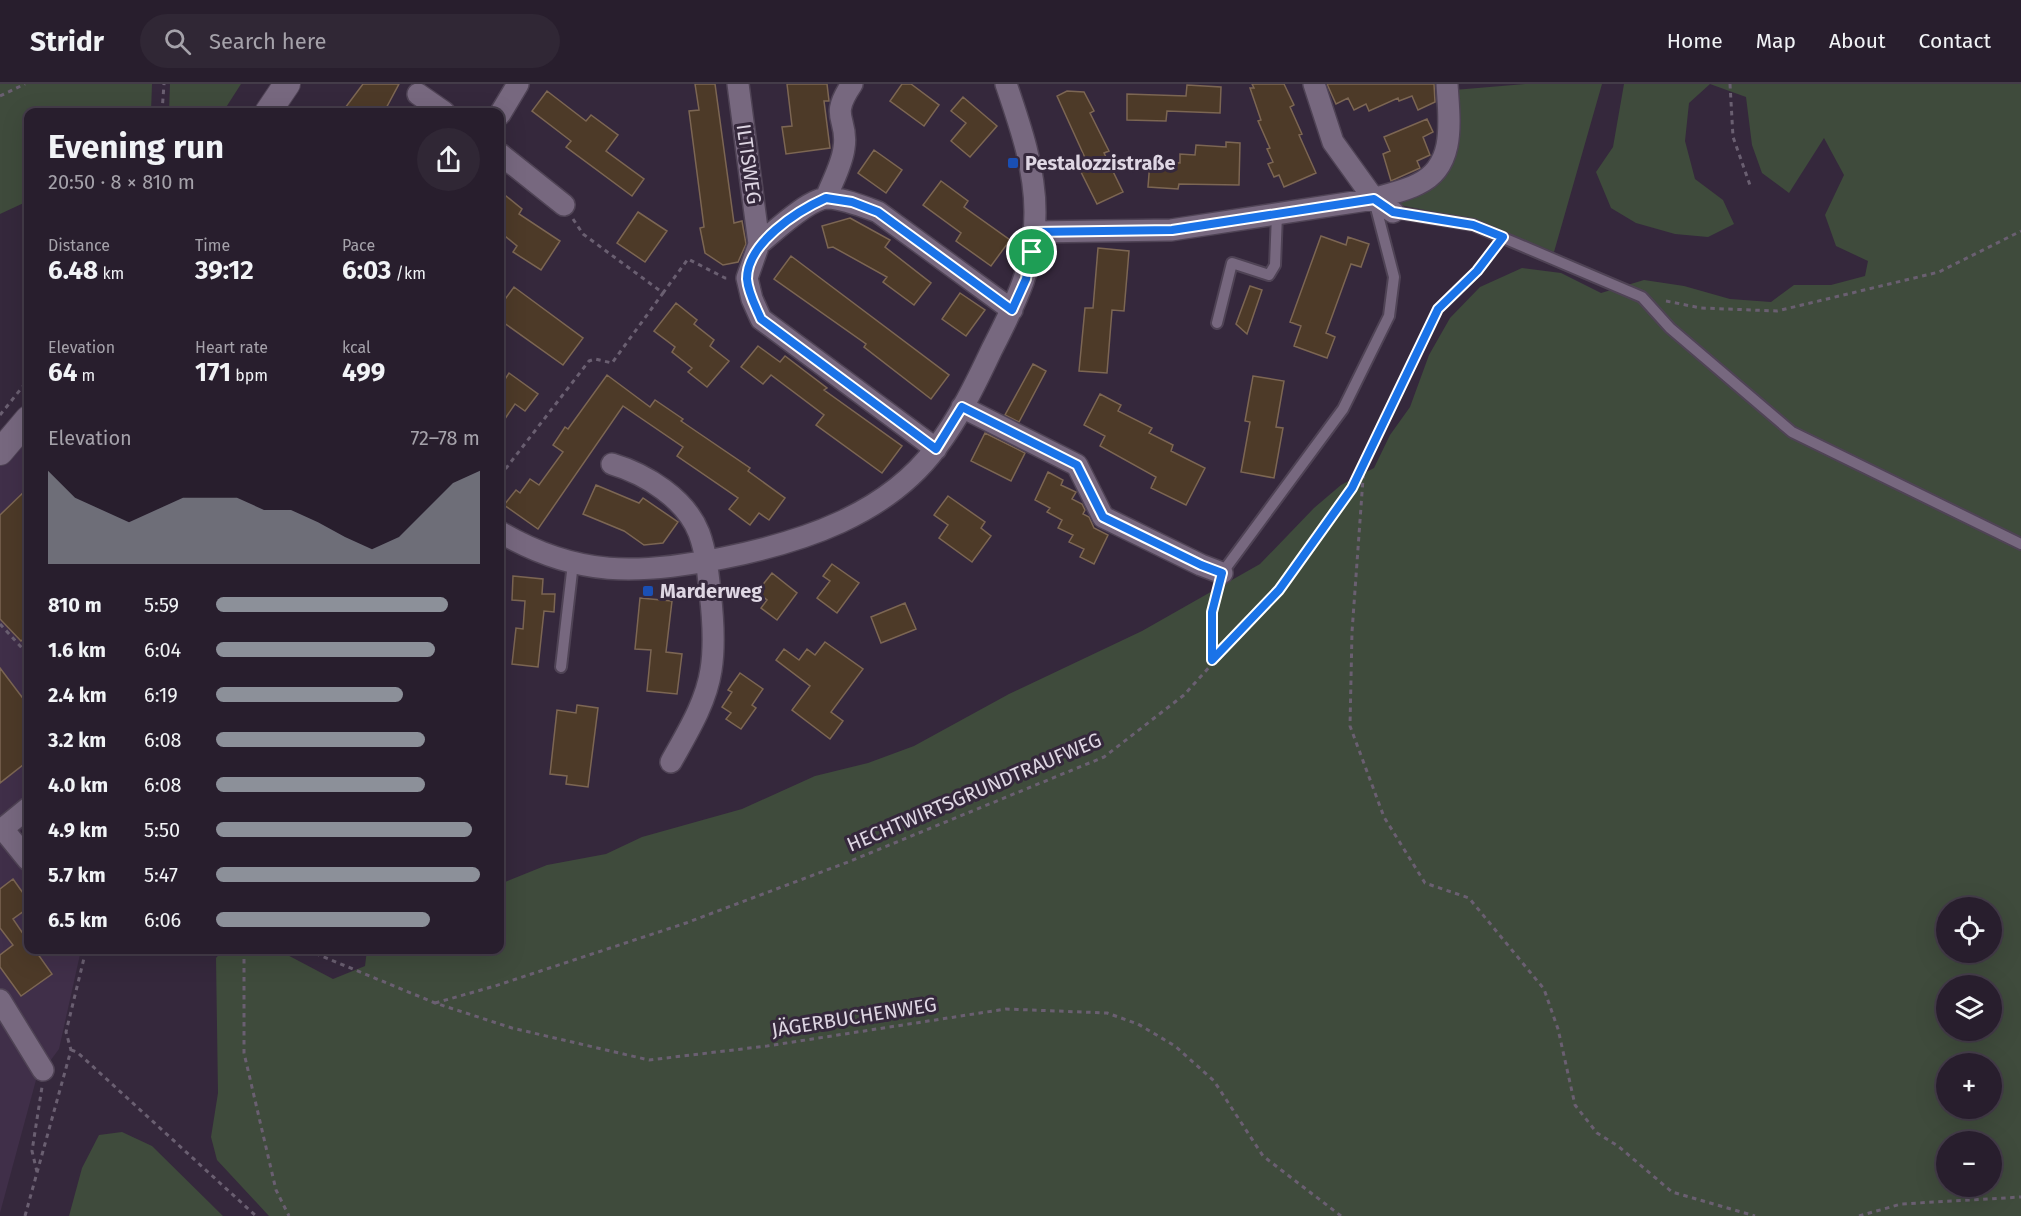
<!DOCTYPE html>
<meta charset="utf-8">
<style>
:root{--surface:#281e2d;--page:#302735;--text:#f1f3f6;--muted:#a5a2aa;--line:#443c49;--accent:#8c9099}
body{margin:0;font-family:"Fira Sans",sans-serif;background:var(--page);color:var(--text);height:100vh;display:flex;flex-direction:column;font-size:22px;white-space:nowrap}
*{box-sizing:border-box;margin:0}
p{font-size:20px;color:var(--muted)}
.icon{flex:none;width:33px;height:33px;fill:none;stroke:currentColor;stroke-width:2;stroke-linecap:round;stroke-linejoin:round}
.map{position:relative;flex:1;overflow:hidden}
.side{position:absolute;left:24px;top:24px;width:480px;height:846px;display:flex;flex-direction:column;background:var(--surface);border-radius:12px;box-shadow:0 6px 24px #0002,0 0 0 2px var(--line)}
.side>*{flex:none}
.buttons{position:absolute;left:1936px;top:813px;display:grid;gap:12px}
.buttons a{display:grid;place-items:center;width:66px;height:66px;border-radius:50%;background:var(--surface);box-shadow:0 6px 24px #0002,0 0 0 2px var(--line);font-size:30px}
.pin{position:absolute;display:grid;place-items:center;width:51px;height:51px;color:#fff;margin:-26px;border:3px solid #fff;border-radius:50%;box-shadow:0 2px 6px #0007}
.round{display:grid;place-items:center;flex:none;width:63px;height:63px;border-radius:32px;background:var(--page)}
.overview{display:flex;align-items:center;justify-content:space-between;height:102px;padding:0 24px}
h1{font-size:33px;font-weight:700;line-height:45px}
.figures{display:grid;grid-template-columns:repeat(3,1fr);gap:9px;height:102px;padding:6px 24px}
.figures div{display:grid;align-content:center}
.figures b{font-size:26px;font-weight:700}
.figures small{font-size:16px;font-weight:400}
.figures p{font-size:16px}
.chart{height:168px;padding:12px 24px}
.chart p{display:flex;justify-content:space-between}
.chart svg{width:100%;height:108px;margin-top:6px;fill:var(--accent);opacity:.7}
ul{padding:0 24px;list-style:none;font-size:20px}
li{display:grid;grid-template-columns:96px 72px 1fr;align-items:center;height:45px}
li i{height:15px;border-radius:8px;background:var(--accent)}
header{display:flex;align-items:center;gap:36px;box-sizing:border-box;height:84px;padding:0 30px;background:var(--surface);border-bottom:2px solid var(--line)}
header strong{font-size:28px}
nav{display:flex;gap:33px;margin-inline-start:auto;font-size:21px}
.search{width:420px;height:54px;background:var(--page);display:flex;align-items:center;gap:15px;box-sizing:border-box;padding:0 21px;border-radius:33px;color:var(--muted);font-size:22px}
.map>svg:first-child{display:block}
.built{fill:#402f49}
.green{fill:#3f4b3c;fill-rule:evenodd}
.building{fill:#4d3a28;stroke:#7c6653;stroke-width:1.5}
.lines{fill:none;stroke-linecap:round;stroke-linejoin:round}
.service-casing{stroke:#4f4355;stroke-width:14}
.minor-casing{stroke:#4f4355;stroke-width:24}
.tertiary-casing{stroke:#4f4355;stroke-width:28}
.path{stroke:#6a5f71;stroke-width:3;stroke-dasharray:4.5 4.5;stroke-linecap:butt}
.service{stroke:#77687f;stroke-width:10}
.minor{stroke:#77687f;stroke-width:21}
.tertiary{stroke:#77687f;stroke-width:26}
.route-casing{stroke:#fff;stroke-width:12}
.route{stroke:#1a73e8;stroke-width:8}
.transit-dot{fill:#1a4fb4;stroke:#35283c;stroke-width:2}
.labels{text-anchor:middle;stroke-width:6;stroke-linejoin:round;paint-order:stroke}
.poi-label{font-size:20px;font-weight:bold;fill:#ded6e3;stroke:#35283c;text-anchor:start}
.street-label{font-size:20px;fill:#ded6e3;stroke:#35283c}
</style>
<header>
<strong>Stridr</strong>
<div class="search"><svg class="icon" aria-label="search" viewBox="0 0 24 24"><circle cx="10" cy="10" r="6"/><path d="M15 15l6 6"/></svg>Search here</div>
<nav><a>Home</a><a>Map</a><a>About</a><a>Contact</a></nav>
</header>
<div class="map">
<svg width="2021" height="1132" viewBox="0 0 2021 1132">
<rect width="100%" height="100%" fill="#35283c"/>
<path class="built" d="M28,343v397l-16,16 16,20v90h53l-22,99 -23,31 -36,133v-753z"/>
<path class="green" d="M0,0h152l-1,28h-123v89l-28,13z
M170,0h71l-18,28h-54z
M1525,0h77l-48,168 -78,-32 -82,-16 29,-12 31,-102z
M1624,0h397v1132h-1752l-52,-56 -6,-23 7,-44 -2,-135 7,-8h55l55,29 32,-13 2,-16h133v-66l47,-19 59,-11 36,-17 100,-28 73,-33 53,-13 46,-17 95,-52 133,-63 118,-67 54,-56 27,-23 33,-17 16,-33 20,-28 19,-52 21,-37 30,-31 42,-19 39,5 40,20 43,-13 40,6 46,13 41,3 23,-17h37l34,-9 3,-15 -32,-15 -11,-31 19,-40 -20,-37 -35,55 -27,-20 -10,-28 -6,-48 -36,-13 -21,19 -4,38 10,38 28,21 11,24 -26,13 -33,-3 -39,-11 -25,-15 -15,-36 17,-25zM1947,824h45v44h-45zM1947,902h45v44h-45zM1947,980h45v44h-45zM1947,1058h45v44h-45z
M122,1048l30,14 71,70h-154l13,-48 17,-33z"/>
<path class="building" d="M363,0h36l-15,28h-42z
M695,0h20l19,139 8,-2 4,23 -8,18 -15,3 -18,-12 -5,-25 4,-1 -15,-116 10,-1z
M787,0h40l2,17h-5l6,47 -44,6 -4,-27 10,-1z
M902,0h9l28,21 -15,21 -34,-25z
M1252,0h32l10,21 -4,2 12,27 -3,1 17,38 -32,14 -5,-12 -5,2 -6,-13 5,-2 -6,-13 3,-1 -12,-27 3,-1 -11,-32h4z
M1327,0h107l1,18 -17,8 -6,-14 -13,5 -1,-3 -29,13 -3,-7 -12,6 -6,-12 -12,6z
M1187,1l34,2 -1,26 -53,-2 -1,10 -39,-1v-26l59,2z
M547,7l39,30 5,-6 27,20 -12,16 38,28 -12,17 -66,-49 5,-6 -39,-30z
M1067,7l17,1 10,19 -4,2 19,38 -5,2 19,39 -26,12 -19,-38 9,-4 -30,-66z
M963,13l34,29 -27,31 -19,-16 15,-18 -15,-12z
M1427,35l6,13 -10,5 7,18 -13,6 3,7 -29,13 -8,-27 7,-3 -6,-14z
M1226,58l14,1 -1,42 -60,-1 -1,5 -30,-2 2,-26 30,2v-9l15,1 1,-10 30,2z
M874,66l28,20 -16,23 -28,-20z
M941,97l27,20 -4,6 46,33 -19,26 -35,-25 5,-8 -38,-28z
M500,107l22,18 -3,5 41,27 -19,29 -28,-18 4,-6 -17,-14z
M638,128l29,19 -22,31 -28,-19z
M850,134l40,22 -5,7 46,36 -17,22 -31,-23 4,-5 -54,-30 -5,1 -6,-22z
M1321,152l25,9 2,-8 21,7 -8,23 -10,-3 -25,69 9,4 -8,21 -33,-12 7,-20 -11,-4z
M1098,164l31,3 -5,60 -12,-1 -5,63 -28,-2 6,-63h8z
M791,172l158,119 -18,24 -67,-52 2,-3 -92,-65z
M1250,202l12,4 -15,44 -11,-10z
M514,203l69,51 -20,27 -63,-45v-14z
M960,209l25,17 -19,26 -24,-17z
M676,219l21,17 -3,4 20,16 -4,6 19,15 -22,26 -19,-15 4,-4 -20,-16 3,-5 -21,-16z
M758,262l22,16 5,-6 42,32 -3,2 78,56 -20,27 -66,-48 8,-10 -53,-40 -8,9 -22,-17z
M1033,280l13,7 -27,51 -14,-7z
M509,289l29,21 -13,17 -10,-7 -15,22v-39z
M607,291l43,32 5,-7 28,19 -2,2 69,47 -2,3 37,27 -16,22 -10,-7 -9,12 -21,-16 9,-11 -61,-42 6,-9 -60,-41 -85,123 -34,-24 12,-15 4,3 10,-14 9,6 24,-33 -10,-7 12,-18 3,2z
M1253,292l31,5 -8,46 7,1 -9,50 -33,-6 9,-50 -5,-1z
M1100,310l21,11 -3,6 34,17 -3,5 24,12 -2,6 34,17 -19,37 -35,-17 5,-11 -56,-31 5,-10 -21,-11z
M985,349l40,20 -14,28 -40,-20z
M1048,388l15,8 -2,5 15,7 -4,7 10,5 3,6 -2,4 6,3 5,11 14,7 -14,29 -14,-7 4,-8 -15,-7 4,-7 -15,-7 4,-8 -15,-8 3,-4 -15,-8z
M596,401l43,18 4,-5 35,24 -15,21 -19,2 -20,-14 -41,-17z
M28,404v147l-7,6 -21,-22v-104z
M948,412l37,26 -4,6 10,8 -19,26 -33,-24 9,-13 -14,-10z
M832,480l27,19 -22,30 -20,-15 13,-17 -7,-5z
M772,489l25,20 -20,27 -16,-12 6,-8 -10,-8z
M513,492l30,3 -1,15h13l-1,18 -10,-1 -6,56 -26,-3 4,-36 7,1 2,-28 -13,-1z
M640,514l32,3 -6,51 16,2 -5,40 -30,-3 4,-41 -16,-1z
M905,519l11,26 -35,14 -10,-26z
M825,558l38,27 -32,43 12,9 -13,18 -38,-29 18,-24 -34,-26 8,-11 15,11 8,-11 8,6z
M0,584l28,37v56l-28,22z
M740,589l23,16 -11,16 4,3 -15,21 -15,-10 5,-6 -9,-6 10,-15 -4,-2z
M577,621l21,3 -10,79 -22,-3 1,-8 -17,-2 7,-64 19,3z
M13,795l15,21v8l-15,11 15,22v9h7l17,24 -31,22 -21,-29v-12l13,-10 -13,-17v-39z"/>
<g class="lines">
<defs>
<path id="service" d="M1393,128l80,13 169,72 28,31 122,104 229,112
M1217,239l15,-60 37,12 6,-10 2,-51
M1222,489l121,-164 46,-93 5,-39 -20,-77
M561,583l12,-104"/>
<path id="minor" d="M738,0l21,160 -12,34 5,21 9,20 175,130
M1314,0l19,58 41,57c14,-5 31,-8 44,-15 39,-18 31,-65 29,-100
M418,10l26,18
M500,30l18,-30
M500,70l64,51
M826,114c6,-16 16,-33 18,-50 5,-30 -16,-29 8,-64
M1034,148l137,-2 203,-31 19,13
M759,160c15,-12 50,-46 69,-46 17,1 34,8 50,14l134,98
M962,323l115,58 26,52 98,48 21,8
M612,380c34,10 74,35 87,69 7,19 9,40 11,59 3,25 5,53 1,78 -5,33 -24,63 -40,92
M500,448c77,45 138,43 223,26 79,-16 163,-43 213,-110 23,-30 40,-65 56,-99 24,-47 43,-83 43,-137 0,-44 -15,-87 -29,-128
M3,745l25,31
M0,747l28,-23
M0,916l43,70"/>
<path id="tertiary" d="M268,28l19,-28
M0,368l28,-33"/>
</defs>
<use href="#service" class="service-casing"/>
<use href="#minor" class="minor-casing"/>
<use href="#tertiary" class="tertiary-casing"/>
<path class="path" d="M1730,0l3,53 18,51
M0,12l25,-12
M162,28l2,-28
M573,135l10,15 80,59 25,-34 37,19h5
M1666,217l35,7 76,3 162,-39 82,-41
M0,331l28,-35
M1364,381l-12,167 -2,94 34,91 41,66 44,15 75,91 14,40 17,76 22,28 21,13 54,46 83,24
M500,392l89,-115 6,-2 17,4 51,-70
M0,540l22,24 6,1
M1212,576v-48l5,-20
M500,644v29
M244,866v103l32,137 13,26
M307,866l128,53 77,25 137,32 118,-14 239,-37 101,4 31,11 37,22 39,35 49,75 78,60
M435,919l60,-17 191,-63 162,-61 256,-105 80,-62 95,-105 73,-102 86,-179 39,-38 17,-22
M71,966l6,2 179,164
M37,1088l-5,-21 10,-64
M25,1132l46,-166 -5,-18 20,-82
M1859,1132l42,-12 120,-7"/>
<use href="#service" class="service"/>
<use href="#minor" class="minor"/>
<use href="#tertiary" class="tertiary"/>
</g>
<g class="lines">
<defs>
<path id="route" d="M826,114l26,4 26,10 134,98 14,-31 8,-47 138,-2 202,-31 19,13 80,13 30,12 -26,34 -39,38 -86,179 -73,102 -67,70v-48l10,-39 -21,-8 -98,-48 -26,-52 -115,-58 -26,42 -175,-130c-5,-12 -13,-26 -14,-40 0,-36 50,-68 79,-81z"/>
</defs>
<use href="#route" class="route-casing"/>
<use href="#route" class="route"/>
</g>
<g class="transit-dot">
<rect x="1007" y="73" width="12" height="12" rx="3"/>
<rect x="642" y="501" width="12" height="12" rx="3"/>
</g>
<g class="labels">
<g class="poi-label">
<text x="1025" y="86">Pestalozzistraße</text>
<text x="660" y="514">Marderweg</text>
</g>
<g class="street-label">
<text transform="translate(749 80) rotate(82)" y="7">ILTISWEG</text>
<text transform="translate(974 708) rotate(-23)" y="7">HECHTWIRTSGRUNDTRAUFWEG</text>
<text transform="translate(854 933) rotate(-9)" y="7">JÄGERBUCHENWEG</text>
</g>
</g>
</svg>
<div class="buttons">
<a><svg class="icon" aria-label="locate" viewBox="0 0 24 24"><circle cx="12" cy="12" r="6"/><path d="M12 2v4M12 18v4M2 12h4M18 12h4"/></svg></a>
<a><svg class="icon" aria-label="layers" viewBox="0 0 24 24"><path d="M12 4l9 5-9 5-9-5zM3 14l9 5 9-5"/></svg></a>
<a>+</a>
<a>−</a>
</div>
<div class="pin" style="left:1032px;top:168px;background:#1e9e55"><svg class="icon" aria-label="arrive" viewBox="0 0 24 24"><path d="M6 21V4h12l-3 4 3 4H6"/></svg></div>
<section class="side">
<div class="overview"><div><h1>Evening run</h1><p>20:50 · 8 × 810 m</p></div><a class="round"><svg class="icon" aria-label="share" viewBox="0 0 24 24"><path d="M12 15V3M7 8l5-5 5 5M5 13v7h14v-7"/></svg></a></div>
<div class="figures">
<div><p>Distance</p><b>6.48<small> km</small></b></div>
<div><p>Time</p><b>39:12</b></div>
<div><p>Pace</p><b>6:03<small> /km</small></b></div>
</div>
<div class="figures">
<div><p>Elevation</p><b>64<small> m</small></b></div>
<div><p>Heart rate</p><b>171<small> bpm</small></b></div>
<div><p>kcal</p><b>499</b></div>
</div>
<div class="chart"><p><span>Elevation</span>72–78 m</p>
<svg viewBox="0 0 160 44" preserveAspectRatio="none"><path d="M0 44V6L10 17L20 22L30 27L40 22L50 17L60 17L70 17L80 22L90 22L100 27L110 33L120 38L130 33L140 22L150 11L160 6V44z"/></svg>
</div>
<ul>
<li><b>810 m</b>5:59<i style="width:88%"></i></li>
<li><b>1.6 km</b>6:04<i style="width:83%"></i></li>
<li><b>2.4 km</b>6:19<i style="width:71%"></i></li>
<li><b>3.2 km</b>6:08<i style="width:79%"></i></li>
<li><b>4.0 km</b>6:08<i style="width:79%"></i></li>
<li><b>4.9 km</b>5:50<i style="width:97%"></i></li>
<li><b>5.7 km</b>5:47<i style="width:100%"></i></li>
<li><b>6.5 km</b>6:06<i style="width:81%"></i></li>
</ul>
</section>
</div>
